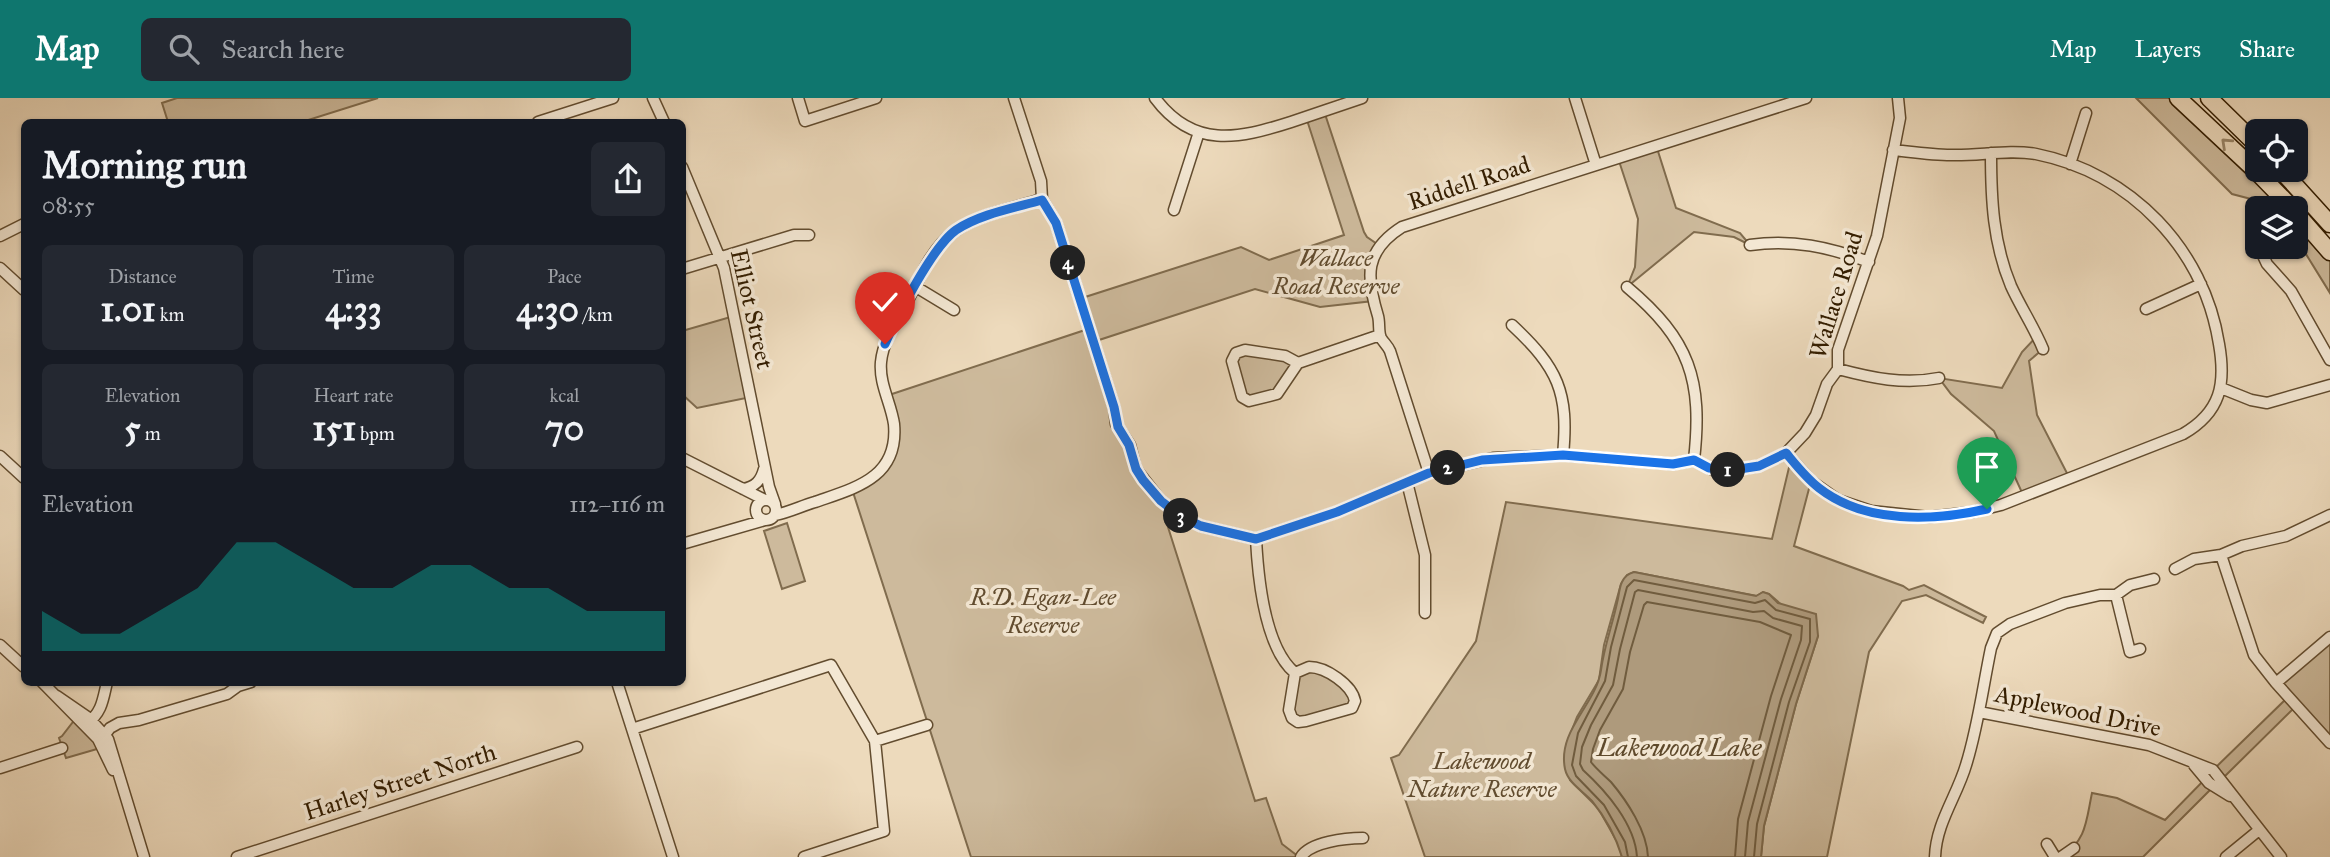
<!DOCTYPE html>
<meta charset="utf-8">
<style>
:root{--surface:#171b24;--page:#242831;--text:#f1f3f6;--muted:#9ea1a6;--accent:#0f766e}
body{margin:0;font-family:"IM FELL Great Primer",serif;background:var(--page);color:var(--text);height:100vh;display:flex;flex-direction:column;font-size:26px;white-space:nowrap}
*{box-sizing:border-box;margin:0}
p{font-size:23px;color:var(--muted)}
.icon{flex:none;width:38px;height:38px;fill:none;stroke:currentColor;stroke-width:2;stroke-linecap:round;stroke-linejoin:round}
.map{position:relative;flex:1;overflow:hidden}
.sheet{position:absolute;left:21px;top:21px;width:665px;height:567px;display:flex;flex-direction:column;background:var(--surface);border-radius:10px;box-shadow:0 2px 5px #0004}
.sheet>*{flex:none}
.fabs{position:absolute;left:2245px;top:21px;display:grid;gap:14px}
.fabs a{display:grid;place-items:center;width:63px;height:63px;border-radius:10px;background:var(--surface);box-shadow:0 2px 5px #0004;font-size:35px}
.pin{position:absolute;display:grid;place-items:center;width:60px;height:60px;color:#fff;margin:-72px -30px;border-radius:50% 50% 50% 0;rotate:-45deg;box-shadow:0 0 7px #0007}
.pin .icon{rotate:45deg}
.km{position:absolute;width:35px;height:35px;margin:-18px;border-radius:50%;background:#222;color:#fff;font-size:19px;line-height:35px;text-align:center}
.round{display:grid;place-items:center;flex:none;width:74px;height:74px;border-radius:10px;background:var(--page)}
.overview{display:flex;align-items:center;justify-content:space-between;height:119px;padding:0 21px}
h1{font-size:38px;font-weight:800;line-height:52px}
.metrics{display:grid;grid-template-columns:repeat(3,1fr);gap:10px;height:119px;padding:7px 21px}
.metrics div{display:grid;align-content:center;border-radius:10px;background:var(--page);text-align:center}
.metrics b{font-size:35px;font-weight:800}
.metrics small{font-size:19px;font-weight:400}
.metrics p{font-size:19px}
.chart{height:196px;padding:14px 21px}
.chart p{display:flex;justify-content:space-between}
.chart svg{width:100%;height:126px;margin-top:7px;fill:var(--accent);opacity:.7}
header{display:flex;align-items:center;gap:42px;box-sizing:border-box;height:98px;padding:0 35px;background:var(--accent);color:#fff}
header strong{font-size:33px}
nav{display:flex;gap:38px;margin-inline-start:auto;font-size:24px}
.search{width:490px;height:63px;background:var(--page);display:flex;align-items:center;gap:18px;box-sizing:border-box;padding:0 24px;border-radius:10px;color:var(--muted);font-size:26px}
.map>svg:first-child{display:block}
.green{fill:#cdba9c;stroke:#806c4e;stroke-width:2}
.water{fill:#ae9a7c;stroke:#7d684a;stroke-width:2}
.lines{fill:none;stroke-linecap:round;stroke-linejoin:round}
.shore{stroke:#705c3e;stroke-width:2}
.street-casing{stroke:#624c2f;stroke-width:13}
.primary-casing{stroke:#331d00;stroke-width:19}
.street{stroke:#f3e7d3;stroke-width:10}
.primary{stroke:#eddabc;stroke-width:16}
.oneway{stroke:#998567}
.route-casing{stroke:#fff;stroke-width:14}
.route{stroke:#1a73e8;stroke-width:9}
.labels{text-anchor:middle;stroke-width:7;stroke-linejoin:round;paint-order:stroke}
.street-label{font-size:24px;fill:#331d00;stroke:#f3e7d3}
.park-label{font-size:24px;font-style:italic;fill:#614c2f;stroke:#f3e7d3}
.water-label{font-size:26px;font-style:italic;fill:#5e492b;stroke:#f3e7d3}
</style>
<header>
<strong>Map</strong>
<div class="search"><svg class="icon" aria-label="search" viewBox="0 0 24 24"><circle cx="10" cy="10" r="6"/><path d="M15 15l6 6"/></svg>Search here</div>
<nav><a>Map</a><a>Layers</a><a>Share</a></nav>
</header>
<div class="map">
<svg width="2330" height="759" viewBox="0 0 2330 759">
<rect width="100%" height="100%" fill="#eddabc"/>
<filter id="stains"><feTurbulence type="fractalNoise" baseFrequency=".00286" numOctaves="4"/><feColorMatrix values="0 0 0 0 .2 0 0 0 0 .09 0 0 0 0 .02 0 0 0 .5 -.17"/></filter>
<radialGradient id="worn" r=".72"><stop offset=".6" stop-color="#630" stop-opacity="0"/><stop offset="1" stop-color="#630" stop-opacity=".3"/></radialGradient>
<path class="green" d="M177,0h201l-76,24h-134l-6,-19z
M2136,0h42l114,110h-25l-16,-9 -19,-5z
M1324,13l40,121 3,5 13,9 -6,10 -1,45 -53,6 -65,-18 -162,53 39,118 38,49 -3,15 88,277 11,-3 16,46 17,13h-328l-119,-368 17,-9 24,-36 -7,-48 202,-67 -9,-30 162,-52 28,13 75,-25 -38,-118z
M1656,47l20,63 64,25 10,12 -16,-8 -40,-5 -67,55 8,-20 3,-48 -20,-61z
M2296,115l34,39v41l-34,-55z
M734,218l17,81 -54,11 -14,-13 -1,-64z
M2038,237l5,14 -14,12 8,54 33,64 -46,18 -30,-66 -43,-37 -12,-16 63,10 20,-36z
M1236,255l59,6 -15,31 -35,10 -12,-43z
M1791,361l20,22 -17,65 109,40 6,4 15,-5 62,32 -3,6 -57,-28 -24,6 -33,51 -42,205h-66l3,-31 32,-122 22,-68 -49,-42 -6,-2 -6,4 -123,-24 -7,3 -6,9 -17,61 -5,35 -22,37 -10,26 3,37 28,28 21,37 3,12h-197l-34,-99 8,-3 77,-114 30,-139 266,37z
M787,425l18,58 -23,8 -18,-58z
M2330,539v106l-34,-37 -74,73 -9,-9 75,-73 -12,-14z
M1324,573l31,30 -49,20 -14,-3 3,-45z
M76,620l28,29 -38,11 -7,-20 3,-2z
M2205,681l9,7 -71,71h-82c26,-17 25,-36 31,-64l25,5 48,22z"/>
<path class="water" d="M1634,474l122,24 7,-4 6,2 9,9 38,11 2,22 -22,68 -32,122 -3,31h-139c-6,-20 -17,-40 -30,-56 -9,-10 -24,-18 -27,-32 -8,-39 31,-64 36,-99 3,-23 11,-44 16,-67 2,-7 2,-15 5,-21 3,-6 6,-8 12,-10z"/>
<g class="lines">
<path class="shore" d="M1628,759l-3,-15 -21,-37 -28,-29 -4,-11 6,-32 27,-52 6,-34 16,-60 7,-7 121,23 10,-3 11,10 34,9v23l-21,60 -32,122 -3,33
M1637,759c-2,-33 -31,-66 -54,-87l-3,-6 2,-17 9,-22 22,-40 7,-36 15,-57 3,-2 115,22 11,-1 9,7 29,8 -1,14 -20,59 -33,123 -3,35
M1648,759c-1,-26 -21,-56 -37,-75 -7,-7 -15,-13 -20,-20l2,-13 7,-19 23,-41 7,-37 14,-47 3,-3 113,20 31,13 -20,61 -33,123 -3,38"/>
<defs>
<path id="street" d="M653,0l11,24
M798,0l7,23 71,-23
M1014,0l27,83 1,18 14,24 58,184 2,17 14,21 6,24 25,32 21,16 19,9 55,13 81,-27 92,-39 64,-15 70,-3 110,9 21,-4 17,9 22,1 26,-4 27,-13 19,-20 11,-18 11,-31 11,-15v-19l39,-114 23,-118 -2,-20
M1155,0c38,51 83,41 136,24 24,-8 47,-16 71,-24
M1575,0l21,67
M538,24l75,-24
M1991,55c0,46 2,90 20,133 10,22 23,41 32,63
M2070,66l16,-51
M682,69l42,101 45,219 6,17
M1174,112l25,-78
M0,138l24,-12
M1750,147c43,-6 79,2 119,17
M2259,149l8,17 24,27 39,69
M0,170l24,22
M682,171l112,-34h15
M916,189l38,23
M1627,189c63,53 76,93 67,173
M2146,211l55,-25
M1512,227c46,43 57,67 51,130
M1245,252l40,6 13,7 -21,31 -28,7 -7,-4 -10,-36 4,-8z
M1298,265l82,-28
M1838,271c34,9 66,16 101,9
M2221,290l30,12 16,3 63,-18
M1786,355l25,28 27,19 33,11 58,6 44,-5 28,-7 182,-71c38,-22 43,-50 36,-90 -15,-95 -88,-171 -183,-190 -28,-5 -57,2 -85,1 -19,0 -39,-3 -58,-5
M0,358l24,22
M682,360l83,42
M1429,375l-39,-122c-2,-5 -6,-8 -9,-13 -3,-6 -1,-15 -3,-22 -12,-39 -14,-65 24,-89l404,-129
M1407,384l18,73v58
M743,391c12,-2 18,-8 21,-20
M756 412a10 10 0 1 1 20 0a10 10 0 1 1-20 0Z
M775,417c15,-3 26,-9 40,-13 40,-14 84,-24 79,-78 -3,-21 -15,-40 -13,-62 2,-21 15,-40 25,-58 11,-20 20,-43 35,-60 23,-28 68,-34 101,-45
M1256,441c2,38 8,108 39,134
M682,446l83,-24
M2221,457l33,100 22,28 54,60
M2175,471l19,-10 27,-4 21,-9 44,-10 44,-21
M2116,497l14,57 10,-3
M0,547l24,22
M1309,569c17,0 43,18 46,34l-3,7 -46,13 -8,1 -6,-4 -3,-8 6,-37z
M42,584l56,57 15,31
M617,584l56,175
M2276,585l54,-46
M57,598l32,22 19,21 36,118
M1979,614l170,33 64,25 68,87
M87,625c15,-10 16,-24 20,-41
M632,631l199,-64 44,76 9,90 -80,26
M100,643l10,-13 9,-5 20,-3 88,-26 11,-8 13,-4
M875,643l52,-16
M2194,667l15,18 21,13
M0,670l62,-20
M2047,746l8,13
M237,759l340,-110
M1301,759c9,-15 45,-19 62,-19
M1935,759c1,-34 22,-61 31,-92 12,-38 17,-79 25,-117l6,-15 13,-9 55,-21 35,-8h16l14,-10 24,-6
M2061,759l13,-9
M2226,759l33,-27"/>
<path id="primary" d="M2178,0l78,73 36,37
M2209,0l49,48
M2281,72l49,54
M2296,115l34,39"/>
</defs>
<use href="#street" class="street-casing"/>
<use href="#primary" class="primary-casing"/>
<use href="#street" class="street"/>
<use href="#primary" class="primary"/>
</g>
<defs><path id="oneway-chevron" d="M-2-3.5L2.5 0L-2 3.5" fill="none" stroke-width="1.6" stroke-linecap="round" stroke-linejoin="round" transform="scale(1.75)"/></defs>
<use class="oneway" href="#oneway-chevron" transform="translate(2226 45) rotate(-137)"/>
<g class="lines">
<defs>
<path id="route" d="M885,246c12,-28 48,-98 71,-114 24,-16 58,-22 86,-30l14,23 58,184 4,20 11,18 7,24 7,11 18,21 21,16 19,9 55,13 81,-27 92,-39 53,-13 81,-5 110,9 21,-4 15,8 24,2 26,-4 27,-13c10,12 20,25 33,35 46,36 114,33 168,21"/>
</defs>
<use href="#route" class="route-casing"/>
<use href="#route" class="route"/>
</g>
<g class="labels">
<g class="street-label">
<text transform="translate(1469 85) rotate(-18)" y="8">Riddell Road</text>
<text transform="translate(1836 197) rotate(-73)" y="8">Wallace Road</text>
<text transform="translate(752 211) rotate(77)" y="8">Elliot Street</text>
<text transform="translate(2078 613) rotate(12)" y="8">Applewood Drive</text>
<text transform="translate(400 684) rotate(-18)" y="8">Harley Street North</text>
</g>
<g class="park-label">
<text x="1336" y="168">Wallace<tspan x="1336" dy="28">Road Reserve</tspan></text>
<text x="1043" y="507">R.D. Egan-Lee<tspan x="1043" dy="28">Reserve</tspan></text>
<text x="1482" y="671">Lakewood<tspan x="1482" dy="28">Nature Reserve</tspan></text>
</g>
<g class="water-label">
<text x="1679" y="658">Lakewood Lake</text>
</g>
</g>
<rect width="100%" height="100%" filter="url(#stains)"/>
<rect width="100%" height="100%" fill="url(#worn)"/>
</svg>
<div class="fabs">
<a><svg class="icon" aria-label="locate" viewBox="0 0 24 24"><circle cx="12" cy="12" r="6"/><path d="M12 2v4M12 18v4M2 12h4M18 12h4"/></svg></a>
<a><svg class="icon" aria-label="layers" viewBox="0 0 24 24"><path d="M12 4l9 5-9 5-9-5zM3 14l9 5 9-5"/></svg></a>
</div>
<div class="pin" style="left:1987px;top:411px;background:#1e9e55"><svg class="icon" aria-label="arrive" viewBox="0 0 24 24"><path d="M6 21V4h12l-3 4 3 4H6"/></svg></div>
<div class="pin" style="left:885px;top:246px;background:#d93025"><svg class="icon" aria-label="check" viewBox="0 0 24 24"><path d="M5 12l5 5 9-10"/></svg></div>
<b class="km" style="left:1728px;top:372px">1</b>
<b class="km" style="left:1448px;top:370px">2</b>
<b class="km" style="left:1181px;top:418px">3</b>
<b class="km" style="left:1068px;top:165px">4</b>
<section class="sheet">
<div class="overview"><div><h1>Morning run</h1><p>08:55</p></div><a class="round"><svg class="icon" aria-label="share" viewBox="0 0 24 24"><path d="M12 15V3M7 8l5-5 5 5M5 13v7h14v-7"/></svg></a></div>
<div class="metrics">
<div><p>Distance</p><b>1.01<small> km</small></b></div>
<div><p>Time</p><b>4:33</b></div>
<div><p>Pace</p><b>4:30<small> /km</small></b></div>
</div>
<div class="metrics">
<div><p>Elevation</p><b>5<small> m</small></b></div>
<div><p>Heart rate</p><b>151<small> bpm</small></b></div>
<div><p>kcal</p><b>70</b></div>
</div>
<div class="chart"><p><span>Elevation</span>112–116 m</p>
<svg viewBox="0 0 160 44" preserveAspectRatio="none"><path d="M0 44V30L10 38L20 38L30 30L40 22L50 6L60 6L70 14L80 22L90 22L100 14L110 14L120 22L130 22L140 30L150 30L160 30V44z"/></svg>
</div>
</section>
</div>
